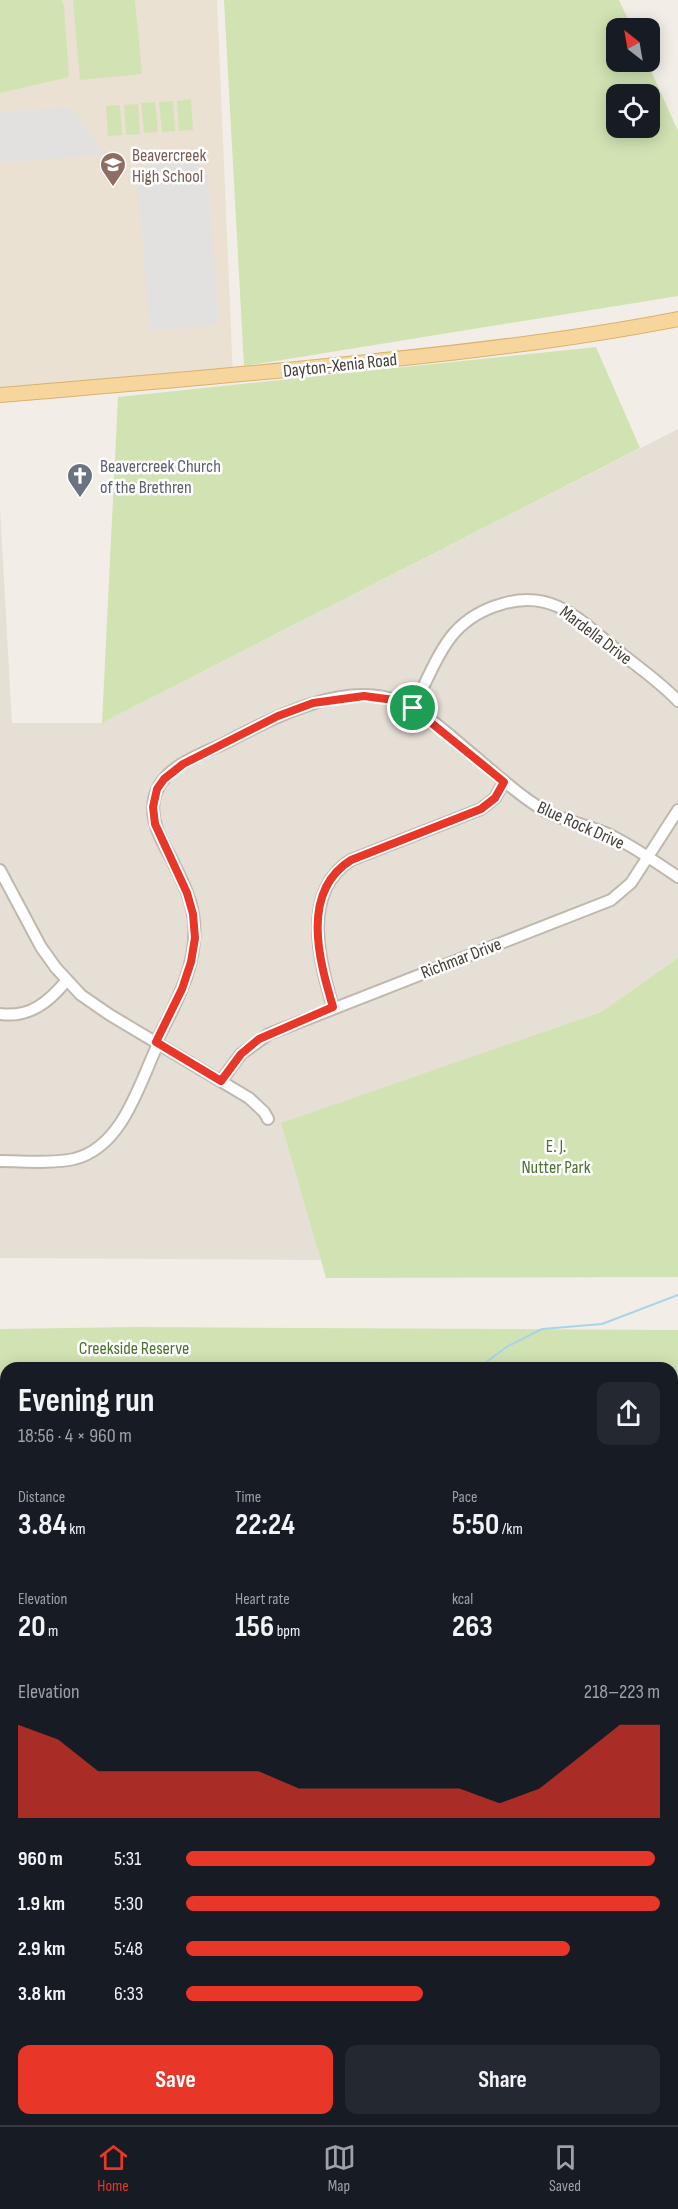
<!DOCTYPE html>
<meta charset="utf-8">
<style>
:root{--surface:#171b24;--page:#242831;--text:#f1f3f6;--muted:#9ea1a6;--line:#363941;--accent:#e83628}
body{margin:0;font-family:"Sofia Sans Condensed",sans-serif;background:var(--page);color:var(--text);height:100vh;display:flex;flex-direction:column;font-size:22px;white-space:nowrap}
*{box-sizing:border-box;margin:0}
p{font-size:20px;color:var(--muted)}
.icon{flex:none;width:33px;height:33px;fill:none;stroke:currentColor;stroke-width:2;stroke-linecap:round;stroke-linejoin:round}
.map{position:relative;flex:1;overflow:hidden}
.drawer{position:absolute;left:0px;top:1362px;width:678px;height:764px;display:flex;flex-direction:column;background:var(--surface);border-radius:18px 18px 0 0;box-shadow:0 3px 15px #0003}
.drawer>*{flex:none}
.needle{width:39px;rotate:329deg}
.tools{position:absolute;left:606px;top:18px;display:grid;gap:12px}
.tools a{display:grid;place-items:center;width:54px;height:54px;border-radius:12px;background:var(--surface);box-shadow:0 3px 15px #0003;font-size:30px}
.pin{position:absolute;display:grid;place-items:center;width:51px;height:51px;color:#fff;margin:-26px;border:3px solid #fff;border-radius:50%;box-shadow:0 2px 6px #0007}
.round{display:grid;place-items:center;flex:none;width:63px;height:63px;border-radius:12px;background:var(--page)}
.summary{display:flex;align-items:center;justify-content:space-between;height:102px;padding:0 18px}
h1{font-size:33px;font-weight:700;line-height:45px}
.metrics{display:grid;grid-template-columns:repeat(3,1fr);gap:9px;height:102px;padding:6px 18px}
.metrics div{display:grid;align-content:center}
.metrics b{font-size:30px;font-weight:700}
.metrics small{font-size:16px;font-weight:400}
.metrics p{font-size:16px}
.chart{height:168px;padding:12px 18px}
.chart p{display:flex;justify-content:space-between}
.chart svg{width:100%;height:108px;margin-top:6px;fill:var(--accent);opacity:.7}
.cta{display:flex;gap:12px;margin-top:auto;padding:12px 18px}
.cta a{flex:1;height:69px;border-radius:12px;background:var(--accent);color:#fff;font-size:24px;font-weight:700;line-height:69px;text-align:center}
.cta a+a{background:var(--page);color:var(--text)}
ul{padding:0 18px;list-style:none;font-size:20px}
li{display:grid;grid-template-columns:96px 72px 1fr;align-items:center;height:45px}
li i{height:15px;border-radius:8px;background:var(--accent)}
.tab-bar{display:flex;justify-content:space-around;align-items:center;height:84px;border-top:2px solid var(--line);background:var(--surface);font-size:16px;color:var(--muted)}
.tab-bar a{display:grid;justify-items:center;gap:3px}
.tab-bar .selected{color:var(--accent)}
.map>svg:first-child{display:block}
.residential{fill:#e6dfd6}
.education{fill:#eae1d2}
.green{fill:#d1e3b3;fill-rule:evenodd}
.parking{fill:#e3e1df}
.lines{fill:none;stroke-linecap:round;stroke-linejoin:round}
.stream{stroke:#a8d4ea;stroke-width:2}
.minor-casing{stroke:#c0b8ad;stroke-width:14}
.major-casing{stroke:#dab16d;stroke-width:16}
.highway-casing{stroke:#d09243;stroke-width:20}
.minor{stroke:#fff;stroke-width:10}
.major{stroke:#f6d69c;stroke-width:14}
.highway{stroke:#f2be72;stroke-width:16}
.route-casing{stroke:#fff;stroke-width:12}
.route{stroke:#e83628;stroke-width:8}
.labels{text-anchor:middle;stroke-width:5;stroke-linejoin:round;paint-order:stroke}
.education-label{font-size:18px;fill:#785e54;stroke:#fff;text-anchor:start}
.street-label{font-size:18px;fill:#453e37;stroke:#fff}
.worship-label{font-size:18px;fill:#5b616d;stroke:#fff;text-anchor:start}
.park-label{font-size:18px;fill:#4d712f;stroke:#fff}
</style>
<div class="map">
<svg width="678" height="2125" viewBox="0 0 678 2125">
<rect width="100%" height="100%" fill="#f2eee7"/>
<path class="residential" d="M678,429v529l-77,54 -319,111 39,137 -321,-2v-750l12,215h90z"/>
<path class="education" d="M0,0h217l16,376 -233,19z"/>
<path class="green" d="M0,0h61l3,6 5,71 -69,16v12z
M73,0h62l7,74 -62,6z
M224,0h395l13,28h-16v34h31l31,69v165l-434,70zM616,94h34v34h-34z
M191,99l2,31 -14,1 -2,-30z
M173,101l2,30 -13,1 -3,-30z
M155,102l3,30 -14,1 -3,-30z
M138,104l2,30 -14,1 -2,-30z
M120,105l2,30 -14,1 -2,-30z
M596,347l44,101 -538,275 16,-326z
M678,958v319l-352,1 -45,-155 320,-111z
M137,1327l541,3v81l-6,1v-44h-666v154l-6,1v-194z
M0,1597h6v323l-6,4z"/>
<path class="parking" d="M67,107l9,7 24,35 8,5 -108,9v-51z
M196,162l4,5 1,8h7l11,150 -69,6 -14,-160 9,-1 3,-5z"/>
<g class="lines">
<path class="stream" d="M321,1368l21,-3 41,3
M478,1368l30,-22 34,-17 60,-5 76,-29
M0,1445l6,-1"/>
<defs>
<path id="minor" d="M413,708c12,-23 25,-57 42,-76 13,-14 29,-23 47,-28 51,-16 79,17 116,47 20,16 42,31 60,50
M0,870l41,77 15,21 25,27 29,20 139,83 15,14 4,7
M333,1007c-14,-47 -32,-115 18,-147l130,-51 14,-11 9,-16
M0,1014c30,4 49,-12 67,-34
M156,1042c20,-38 45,-83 37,-128 -3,-19 -13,-37 -21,-54 -10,-19 -22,-38 -18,-60 6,-33 44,-44 71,-57 48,-25 120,-64 175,-41 29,12 53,37 77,56 20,17 38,34 60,48 21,14 48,18 71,28 25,12 48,28 70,43
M221,1081l20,-27 28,-20 342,-134 20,-17 47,-73
M0,1161c24,0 50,3 74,-2 49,-12 65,-75 84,-115
M672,1586l6,-3
M672,1736l6,1
M672,1910l6,-3
M672,2007l6,11
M0,2034l6,-5
M672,2073l6,-6
M294,2120l5,5
M310,2125l10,-5
M617,2125l5,-5"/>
<path id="major" d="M0,395c129,-11 257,-21 385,-35 99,-10 196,-22 293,-41"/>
<path id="highway" d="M672,1441l6,-1
M672,1465l6,-1
M0,1548l6,-1
M0,1571l6,-1"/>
</defs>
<use href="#minor" class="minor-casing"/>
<use href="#major" class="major-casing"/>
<use href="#highway" class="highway-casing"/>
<use href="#minor" class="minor"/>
<use href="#major" class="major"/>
<use href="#highway" class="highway"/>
</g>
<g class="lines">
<defs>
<path id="route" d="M364,696l30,4 19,8 91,74 -9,16 -14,11 -130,51c-51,32 -32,100 -18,147l-74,32 -18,15 -20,27 -65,-39 26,-53 9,-27 4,-24 -2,-24 -6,-21 -32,-69 -2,-17 4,-18 7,-10 19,-15 95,-48 35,-13z"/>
</defs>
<use href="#route" class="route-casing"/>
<use href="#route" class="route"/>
</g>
<defs>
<symbol id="school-pin" viewBox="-11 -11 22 30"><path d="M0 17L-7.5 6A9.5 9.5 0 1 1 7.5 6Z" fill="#8d6e63" stroke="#fff"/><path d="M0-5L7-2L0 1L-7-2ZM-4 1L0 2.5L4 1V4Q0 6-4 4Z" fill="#fff"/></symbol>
<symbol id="church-pin" viewBox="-11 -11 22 30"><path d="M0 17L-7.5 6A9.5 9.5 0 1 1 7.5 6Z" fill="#6b7280" stroke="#fff"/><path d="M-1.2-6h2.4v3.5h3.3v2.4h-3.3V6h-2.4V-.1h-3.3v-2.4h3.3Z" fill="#fff"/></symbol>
</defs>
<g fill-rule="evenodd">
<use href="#school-pin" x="98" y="150" width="30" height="40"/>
<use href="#church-pin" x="65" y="461" width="30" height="40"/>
</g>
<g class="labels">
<g class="education-label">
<text x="132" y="161">Beavercreek<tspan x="132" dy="21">High School</tspan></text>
</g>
<g class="street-label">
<text transform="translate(340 365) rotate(-6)" y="6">Dayton-Xenia Road</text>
<text transform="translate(596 635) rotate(37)" y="6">Mardella Drive</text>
<text transform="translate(581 825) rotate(24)" y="6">Blue Rock Drive</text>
<text transform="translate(461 958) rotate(-21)" y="6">Richmar Drive</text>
</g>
<g class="worship-label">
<text x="100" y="472">Beavercreek Church<tspan x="100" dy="21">of the Brethren</tspan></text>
</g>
<g class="park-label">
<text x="556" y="1152">E. J.<tspan x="556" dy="21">Nutter Park</tspan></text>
<text x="134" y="1354">Creekside Reserve</text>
</g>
</g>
</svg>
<div class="tools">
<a><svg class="needle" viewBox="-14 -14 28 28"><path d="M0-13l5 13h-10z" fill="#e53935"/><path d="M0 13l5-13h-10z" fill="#9ea1a6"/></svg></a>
<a><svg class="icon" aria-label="locate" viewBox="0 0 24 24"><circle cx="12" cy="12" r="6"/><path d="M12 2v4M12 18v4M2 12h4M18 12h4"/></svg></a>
</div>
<div class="pin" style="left:413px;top:708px;background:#1e9e55"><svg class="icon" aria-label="arrive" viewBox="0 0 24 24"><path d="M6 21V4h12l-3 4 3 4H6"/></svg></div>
<section class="drawer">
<div class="summary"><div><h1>Evening run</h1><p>18:56 · 4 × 960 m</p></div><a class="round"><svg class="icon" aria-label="share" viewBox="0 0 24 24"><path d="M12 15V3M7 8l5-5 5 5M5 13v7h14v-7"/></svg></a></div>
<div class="metrics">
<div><p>Distance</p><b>3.84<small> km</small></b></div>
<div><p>Time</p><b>22:24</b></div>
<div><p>Pace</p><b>5:50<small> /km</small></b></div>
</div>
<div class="metrics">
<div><p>Elevation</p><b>20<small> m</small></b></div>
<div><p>Heart rate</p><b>156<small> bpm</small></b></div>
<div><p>kcal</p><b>263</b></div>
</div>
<div class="chart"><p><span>Elevation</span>218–223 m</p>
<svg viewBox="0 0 160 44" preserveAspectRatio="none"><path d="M0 44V6L10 12L20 25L30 25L40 25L50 25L60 25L70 32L80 32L90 32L100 32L110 32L120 38L130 32L140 19L150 6L160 6V44z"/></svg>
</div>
<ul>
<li><b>960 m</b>5:31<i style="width:99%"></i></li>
<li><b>1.9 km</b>5:30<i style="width:100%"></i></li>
<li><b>2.9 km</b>5:48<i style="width:81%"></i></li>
<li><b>3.8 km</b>6:33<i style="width:50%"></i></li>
</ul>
<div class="cta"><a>Save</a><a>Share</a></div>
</section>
</div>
<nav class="tab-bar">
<a class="selected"><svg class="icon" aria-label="home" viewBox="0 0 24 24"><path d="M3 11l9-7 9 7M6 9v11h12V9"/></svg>Home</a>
<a><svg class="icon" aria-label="map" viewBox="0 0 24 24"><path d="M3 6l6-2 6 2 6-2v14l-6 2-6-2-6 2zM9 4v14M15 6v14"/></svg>Map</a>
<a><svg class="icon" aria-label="saved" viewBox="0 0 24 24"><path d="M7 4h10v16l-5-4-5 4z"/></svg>Saved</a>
</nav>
